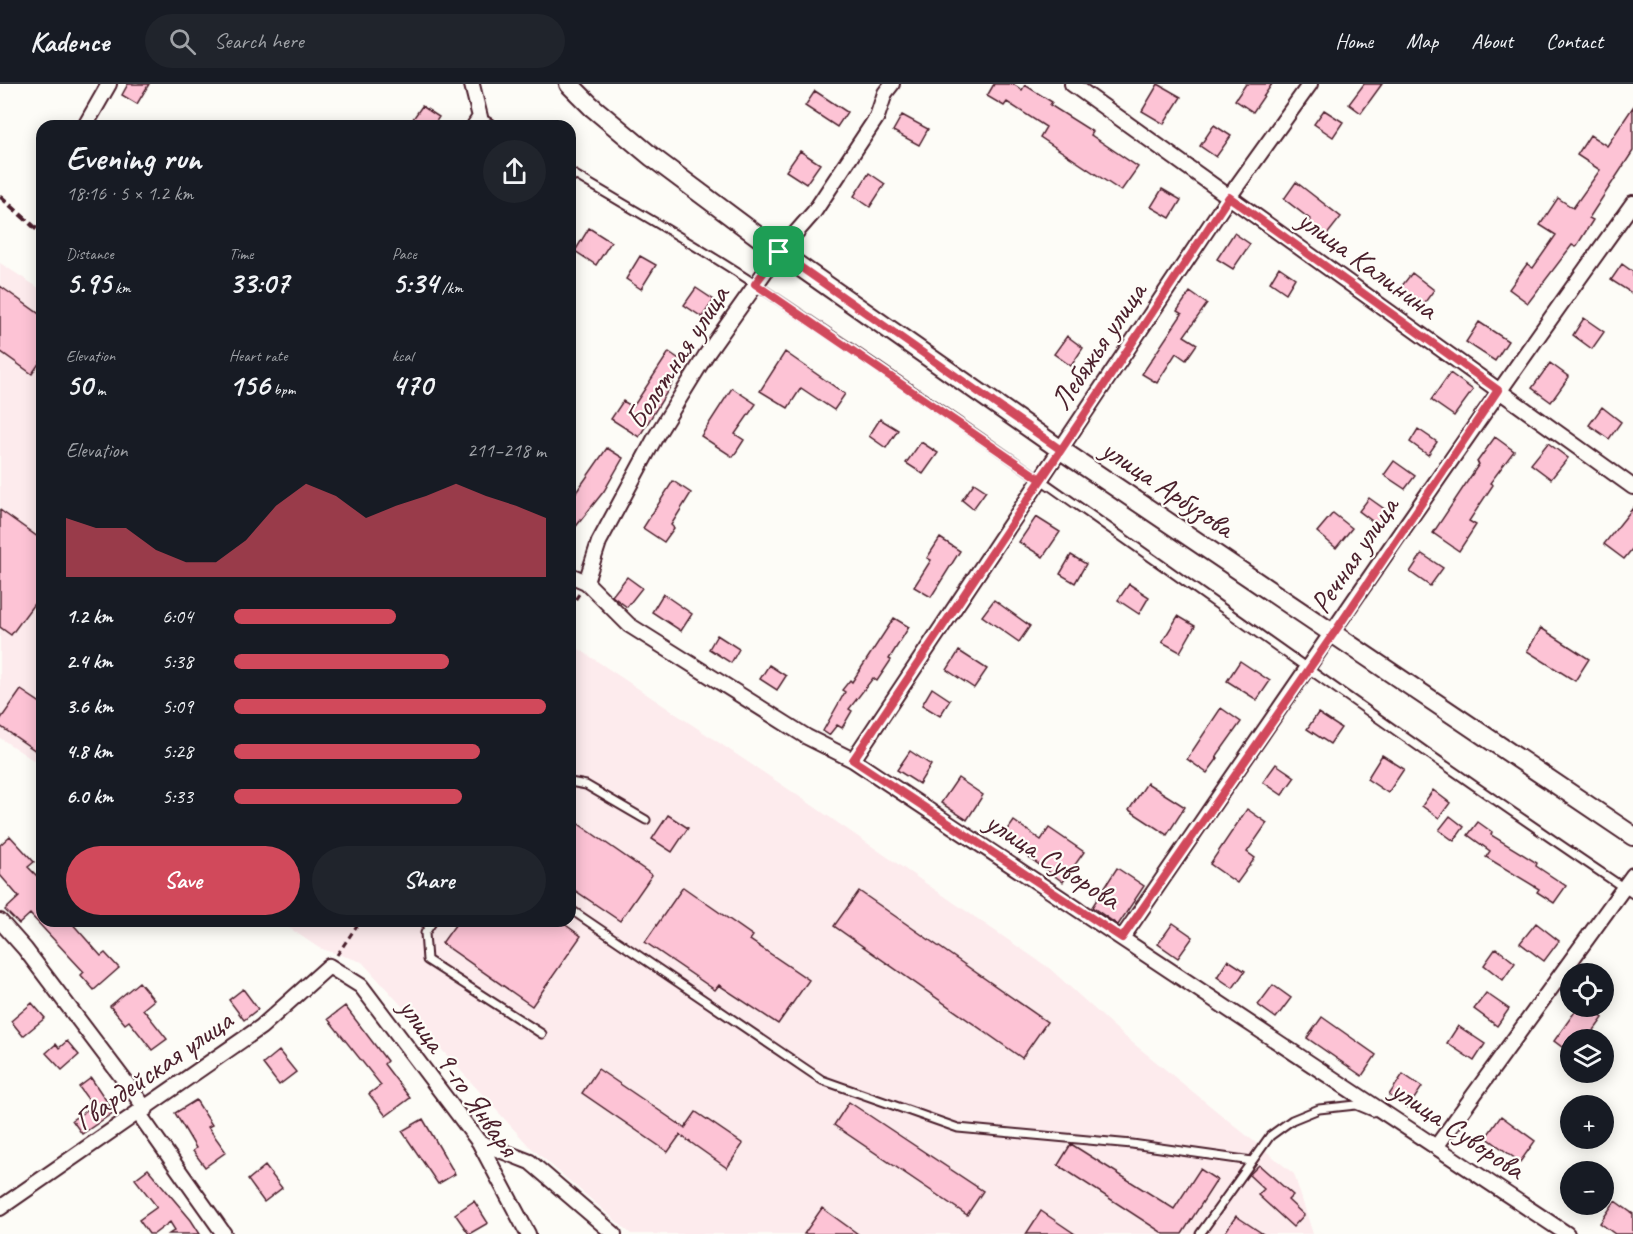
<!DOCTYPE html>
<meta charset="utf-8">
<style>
:root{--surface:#171b24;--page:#20242c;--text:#f1f3f6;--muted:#9ea1a6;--line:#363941;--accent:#d1495b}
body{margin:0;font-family:Caveat,sans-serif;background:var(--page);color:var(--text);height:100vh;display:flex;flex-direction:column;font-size:22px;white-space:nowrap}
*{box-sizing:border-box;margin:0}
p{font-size:20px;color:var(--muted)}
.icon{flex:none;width:33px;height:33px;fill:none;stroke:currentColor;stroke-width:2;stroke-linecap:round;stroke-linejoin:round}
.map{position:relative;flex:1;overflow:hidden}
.drawer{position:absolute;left:36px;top:36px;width:540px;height:807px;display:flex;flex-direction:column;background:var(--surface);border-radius:18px;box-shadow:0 3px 15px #0003}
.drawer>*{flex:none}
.fabs{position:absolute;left:1560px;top:879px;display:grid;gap:12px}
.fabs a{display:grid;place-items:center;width:54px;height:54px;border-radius:50%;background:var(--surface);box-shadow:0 3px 15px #0003;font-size:30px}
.pin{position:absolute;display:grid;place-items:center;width:51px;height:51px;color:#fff;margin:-26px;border-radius:12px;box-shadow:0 3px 9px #0006}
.round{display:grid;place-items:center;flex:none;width:63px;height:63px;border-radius:32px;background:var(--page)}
.summary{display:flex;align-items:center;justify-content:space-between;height:102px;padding:0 30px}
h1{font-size:33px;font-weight:600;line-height:45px}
.metrics{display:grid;grid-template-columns:repeat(3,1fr);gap:9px;height:102px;padding:6px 30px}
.metrics div{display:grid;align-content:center}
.metrics b{font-size:30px;font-weight:600}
.metrics small{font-size:16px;font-weight:400}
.metrics p{font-size:16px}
.chart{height:168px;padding:12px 30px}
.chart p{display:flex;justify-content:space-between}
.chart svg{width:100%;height:108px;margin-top:6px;fill:var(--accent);opacity:.7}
.button{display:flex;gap:12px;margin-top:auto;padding:12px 30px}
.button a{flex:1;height:69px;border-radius:36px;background:var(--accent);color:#fff;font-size:24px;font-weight:600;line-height:69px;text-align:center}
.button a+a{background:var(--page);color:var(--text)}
ul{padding:0 30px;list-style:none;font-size:20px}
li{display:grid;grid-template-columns:96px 72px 1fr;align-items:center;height:45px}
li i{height:15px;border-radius:8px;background:var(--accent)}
header{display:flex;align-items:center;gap:36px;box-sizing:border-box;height:84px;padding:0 30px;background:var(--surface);border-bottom:2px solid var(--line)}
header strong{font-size:28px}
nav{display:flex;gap:33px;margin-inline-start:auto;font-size:21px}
.search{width:420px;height:54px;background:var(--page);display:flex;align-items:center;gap:15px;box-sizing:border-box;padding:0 21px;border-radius:33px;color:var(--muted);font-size:22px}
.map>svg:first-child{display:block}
.built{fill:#fdebed}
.building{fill:#fdc3d5;stroke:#4a1f2b;stroke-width:1.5}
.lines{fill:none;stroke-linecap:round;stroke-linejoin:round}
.service-casing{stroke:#4a1f2b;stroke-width:11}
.minor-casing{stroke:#4a1f2b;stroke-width:18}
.tertiary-casing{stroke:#4a1f2b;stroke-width:22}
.path{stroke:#4a1f2b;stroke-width:3;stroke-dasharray:6 4.5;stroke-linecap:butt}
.service{stroke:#fdfcf7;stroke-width:7}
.minor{stroke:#fdfcf7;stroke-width:14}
.tertiary{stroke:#fdfcf7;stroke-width:18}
.rail{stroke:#4a1f2b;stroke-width:4.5;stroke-dasharray:9 4.5;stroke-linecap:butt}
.route-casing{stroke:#fff;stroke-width:12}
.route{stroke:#d1495b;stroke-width:8}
.labels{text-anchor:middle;stroke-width:4.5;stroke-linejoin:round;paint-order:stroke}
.street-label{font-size:30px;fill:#4a1f2b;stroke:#fdfcf7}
</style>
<header>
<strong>Kadence</strong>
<div class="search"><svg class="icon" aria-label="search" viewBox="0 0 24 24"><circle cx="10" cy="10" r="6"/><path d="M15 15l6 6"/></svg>Search here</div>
<nav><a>Home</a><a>Map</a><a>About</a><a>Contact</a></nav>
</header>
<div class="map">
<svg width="1633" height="1150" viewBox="0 0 1633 1150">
<rect width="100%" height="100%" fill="#fdfcf7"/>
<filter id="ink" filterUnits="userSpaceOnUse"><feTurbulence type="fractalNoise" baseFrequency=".0167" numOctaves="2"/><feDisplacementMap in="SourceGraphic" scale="12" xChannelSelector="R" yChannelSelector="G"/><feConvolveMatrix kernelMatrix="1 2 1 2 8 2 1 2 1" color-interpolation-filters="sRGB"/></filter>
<g filter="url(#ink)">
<path class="built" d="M0,179l42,27v476l-42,-28z
M570,559l233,156 246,169 74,67 171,139 19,60h-682l-102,-88 -167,-184 -43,-14 -40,-27h291z"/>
<path class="building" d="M128,0h21l-12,20 -15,-9z
M994,0h19l9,6 3,-5 27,17 -2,3 43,27 -2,3 47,32 -17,24 -81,-54 6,-10 -39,-25 -3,4 -17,-10z
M1158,0l23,13 -17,27 -22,-13z
M1246,0h26l-19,28 -18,-12z
M1364,0h18l-21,29 -12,-9z
M815,7l32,21 -10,15 -32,-21z
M422,22l17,11 -6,9h-25z
M1633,23v44l-44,67 4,2 -17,27 -4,-2 -44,58 -19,-14 18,-25 6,4 23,-33 -16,-10 18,-27 15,10 27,-38 -23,-15 13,-20 17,11z
M1324,26l19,12 -10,15 -19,-13z
M902,31l26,14 -9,16 -26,-14z
M1214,41l17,11 -15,21 -16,-11z
M800,67l20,13 -14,20 -20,-13z
M869,89l16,11 -15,23 -16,-11z
M1296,98l45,35 -15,19 -17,-13 2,-3 -27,-21z
M1162,105l19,11 -11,18 -19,-11z
M589,144l22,14 -15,23 -21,-14z
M1234,149l16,11 -17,25 -16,-10z
M640,172l16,9 -15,24 -15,-10z
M1622,180l11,8v22l-22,-14z
M1279,183l16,11 -9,15 -16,-11z
M1412,189l22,17 -14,19 -23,-17z
M0,202l42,30v43l-10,15 -32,-23z
M696,204l18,12 -12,17 -18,-12z
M1190,208l17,12 -23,32 13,8 -11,16 -10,-7 -19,30 -15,-9 40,-60 -5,-3z
M1584,234l20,14 -12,17 -19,-14z
M1479,238l29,19 -13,20 -29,-19z
M1067,252l16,12 -12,18 -17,-12z
M669,268l16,11 -46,74 -28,-18 12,-18 10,6z
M785,268l60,42 -11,16 -33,-22 -13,20 -28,-17z
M1550,279l19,14 -18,25 -19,-14z
M1450,289l23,17 -19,26 -23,-16z
M732,304l24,16 -21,30 9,6 -11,17 -32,-21z
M1602,323l19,15 -12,17 -20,-14z
M880,335l18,11 -12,18 -17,-12z
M1418,345l19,13 -9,13 -18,-13z
M1495,353l19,14 -24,32 3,2 -24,36 7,4 -17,26 -26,-18 46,-69 -2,-2z
M921,358l17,11 -15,21 -17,-11z
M1548,359l20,15 -17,21 -20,-15z
M607,364l16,10 -19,33 -34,43v-33z
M1394,377l21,15 -10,13 -21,-14z
M673,397l18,12 -20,32 3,3 -10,14 -21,-14z
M974,399l12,8 -13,18 -11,-9z
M1369,414l21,15 -10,14 -21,-16z
M1633,424v40l-9,11 -20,-15z
M0,426l42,30v53l-31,42 -11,-8z
M1333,429l19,15 -16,20 -19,-16z
M1036,433l24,15 -17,25 -24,-15z
M940,454l20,13 -29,46 -17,-10 17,-27 -4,-2z
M1422,470l21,14 -13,18 -20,-14z
M1071,471l15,9 -11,19 -15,-9z
M627,493l15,11 -15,19 -15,-11z
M1129,500l20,13 -10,17 -21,-14z
M663,510l29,20 -11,17 -29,-19z
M994,516l36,26 -11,16 -37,-26z
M1178,532l17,10 -15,26 -18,-10z
M894,534l15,9 -20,32 2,1 -14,21 -4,-3 -24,31 3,2 -10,17 -5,-3 -8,10 -6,-4 22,-39 -3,-2 8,-10 2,2z
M1541,544l48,31 -14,22 -48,-30z
M717,551l22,14 -8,14 -22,-14z
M959,567l28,18 -13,19 -27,-18z
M1240,577l30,20 -13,19 -30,-19z
M769,581l17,11 -9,14 -17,-11z
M932,604l18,12 -10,16 -18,-11z
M21,606l21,14v51l-42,-29v-6z
M1221,624l20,14 -25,35 2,1 -11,15 -20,-14z
M1318,629l23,15 -11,16 -23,-15z
M910,667l21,14 -12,19 -22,-14z
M1382,671l22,14 -16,24 -21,-14z
M1276,680l19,13 -13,18 -19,-13z
M958,694l25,17 -16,25 -26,-17z
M1147,699l38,24 -18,28 -38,-25z
M1433,706l17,13 -11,15 -17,-12z
M1247,725l20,14 -20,29 8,6 -18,25 -27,-19z
M668,731l20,13 -16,24 -20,-13z
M1450,732l14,11 -10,14 -15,-11z
M570,734l82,57 -32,46 -50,-34z
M1014,737l27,19 8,-12 35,24 -21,30 -61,-44z
M1478,738l14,10 -1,3 46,28 -1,3 30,20 -12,17 -17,-11 2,-3 -53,-32 4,-6 -22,-16z
M10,752l24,26 -6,5 14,14v40h28l31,35 4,-3 14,15 -25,22 -13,-15 3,-3 -54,-58 -11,10 -14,-14 14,-13 -19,-22v-30z
M1117,784l27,18 -26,39 -26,-18z
M683,803l70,49 -3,4 59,40 -31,44 -59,-39 -4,5 -70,-48z
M859,807l188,131 -25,36 -188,-132z
M458,837h102l21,15 -49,70 -90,-63z
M1173,839l20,14 -15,21 -20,-14z
M1536,839l23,18 -15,20 -24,-18z
M1496,864l19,15 -12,17 -19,-15z
M1228,876l17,11 -12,17 -16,-11z
M139,898l15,18 -11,9 24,30 -15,11 -23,-29 -4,3 -15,-18z
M1273,901l18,13 -15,20 -18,-13z
M243,905l15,20 -14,11 -15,-20z
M1486,909l23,16 -12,17 -23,-17z
M32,919l13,15 -22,18 -12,-15z
M345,922l42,55 -3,3 26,34 -24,18 -17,-22 12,-9 -53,-66z
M1579,922h9l15,12 -16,22h-17v13l-16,-12z
M1322,933l54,38 -14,21 -55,-38z
M1458,942l27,18 -11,17 -27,-18z
M67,957l12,14 -17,15 -16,-17 10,-9 3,4z
M279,967l17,21 -17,13 -16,-21z
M598,985l87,59 11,-16 47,32 -16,24 -47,-33 -12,17 -86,-59z
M1403,990l19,13 -14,21 -19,-13z
M91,994l23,34 -32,22 -10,-14 21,-14 -14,-19z
M196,1016l16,25 -4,2 18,25 -21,15 -12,-16 3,-3 -21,-35z
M849,1018l134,89 -16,24 -133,-90z
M1501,1032l34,25 -15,21 -34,-25z
M423,1035l32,55 -17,10 -36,-53z
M1071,1060l103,65 26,-40 17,11 -35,54h-18l-106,-69z
M1259,1081l34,30 -5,5 16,15 -11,12 -35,-32 6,-6 -15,-14z
M265,1082l17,22 -18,14 -16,-22z
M148,1085l43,51 9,14h-31l6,-4 -5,-8 -16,12h-5l-10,-14 18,-13 -22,-28z
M474,1117l14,22 -19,11 -14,-20z
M1615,1117l18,13v20h-18l-15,-11z
M822,1124l36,26h-54z
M1041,1127l34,23h-49z
M1236,1132l27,18h-39z"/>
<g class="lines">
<defs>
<path id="service" d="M480,33l15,9
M570,88c62,37 127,73 188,114 296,196 580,410 875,608
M570,698l16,3 60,35
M570,825l252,171 136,48 174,16 120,17
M433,837l-8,12 2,27 115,74
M1200,1150l70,-98 22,-16 27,-11 37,-4 17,7"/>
<path id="minor" d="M1072,0l561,403
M472,1l8,32 -6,9
M85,42l24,-42
M570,491l16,7 43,43 178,112 46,23 714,474
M586,498l13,-40 56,-104 51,-83 73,-103 35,-40 63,-95 8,-24 7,-9
M853,676l376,-563 81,-113
M0,837l25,28 121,160
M1122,854c169,-246 337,-493 511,-735
M139,1030l85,120
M479,1058l51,20 84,72
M1436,1063l197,-272
M0,1124l261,-181 68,-61 32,20 118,156 49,92"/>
<path id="tertiary" d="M569,0l22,22 61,51 127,95 282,198 572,386"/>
</defs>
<use href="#service" class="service-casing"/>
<use href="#minor" class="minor-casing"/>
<use href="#tertiary" class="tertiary-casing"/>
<path class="path" d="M570,524l9,-14
M337,871l23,-34"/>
<use href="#service" class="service"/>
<use href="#minor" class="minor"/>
<use href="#tertiary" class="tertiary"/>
<path class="rail" d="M0,112l42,38"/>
</g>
</g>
<g class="lines" filter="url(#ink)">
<defs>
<path id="route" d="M779,168l282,198 -208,310 269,178 212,-305 164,-243 -269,-193 -168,253 -21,29 -285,-195 24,-32"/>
</defs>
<use href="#route" class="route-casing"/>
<use href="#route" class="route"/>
</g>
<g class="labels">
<g class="street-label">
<text transform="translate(1368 180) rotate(36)" y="10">улица Калинина</text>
<text transform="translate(1098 262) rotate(-56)" y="10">Лебяжья улица</text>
<text transform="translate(677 273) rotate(-57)" y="10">Болотная улица</text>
<text transform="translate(1168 404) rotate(34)" y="10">улица Арбузова</text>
<text transform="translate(1354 471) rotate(-56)" y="10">Речная улица</text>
<text transform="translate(1053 776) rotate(33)" y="10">улица Суворова</text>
<text transform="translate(153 986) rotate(-35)" y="10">Гвардейская улица</text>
<text transform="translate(459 993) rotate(55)" y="10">улица 9-го Января</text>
<text transform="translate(1458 1045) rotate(34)" y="10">улица Суворова</text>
</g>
</g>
</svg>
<div class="fabs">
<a><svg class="icon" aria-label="locate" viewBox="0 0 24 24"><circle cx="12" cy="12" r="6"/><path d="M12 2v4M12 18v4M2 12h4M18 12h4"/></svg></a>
<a><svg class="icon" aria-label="layers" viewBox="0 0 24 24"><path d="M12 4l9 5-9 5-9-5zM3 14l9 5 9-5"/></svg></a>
<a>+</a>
<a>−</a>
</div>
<div class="pin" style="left:779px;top:168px;background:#1e9e55"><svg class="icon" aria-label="arrive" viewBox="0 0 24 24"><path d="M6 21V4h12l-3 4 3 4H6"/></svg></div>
<section class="drawer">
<div class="summary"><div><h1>Evening run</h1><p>18:16 · 5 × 1.2 km</p></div><a class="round"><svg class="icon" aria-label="share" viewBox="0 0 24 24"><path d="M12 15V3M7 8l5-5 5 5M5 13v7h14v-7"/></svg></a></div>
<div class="metrics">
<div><p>Distance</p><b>5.95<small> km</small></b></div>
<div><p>Time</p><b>33:07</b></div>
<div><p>Pace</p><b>5:34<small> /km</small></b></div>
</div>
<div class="metrics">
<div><p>Elevation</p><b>50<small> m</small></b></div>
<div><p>Heart rate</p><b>156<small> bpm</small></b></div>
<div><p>kcal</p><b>470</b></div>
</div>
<div class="chart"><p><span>Elevation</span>211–218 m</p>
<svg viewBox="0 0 160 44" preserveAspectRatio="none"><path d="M0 44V20L10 24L20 24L30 33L40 38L50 38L60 29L70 15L80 6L90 11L100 20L110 15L120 11L130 6L140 11L150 15L160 20V44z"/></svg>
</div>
<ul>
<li><b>1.2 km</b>6:04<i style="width:52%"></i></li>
<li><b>2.4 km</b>5:38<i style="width:69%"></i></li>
<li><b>3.6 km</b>5:09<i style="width:100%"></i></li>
<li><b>4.8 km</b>5:28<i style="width:79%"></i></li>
<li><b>6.0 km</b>5:33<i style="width:73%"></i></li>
</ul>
<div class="button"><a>Save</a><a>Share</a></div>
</section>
</div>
